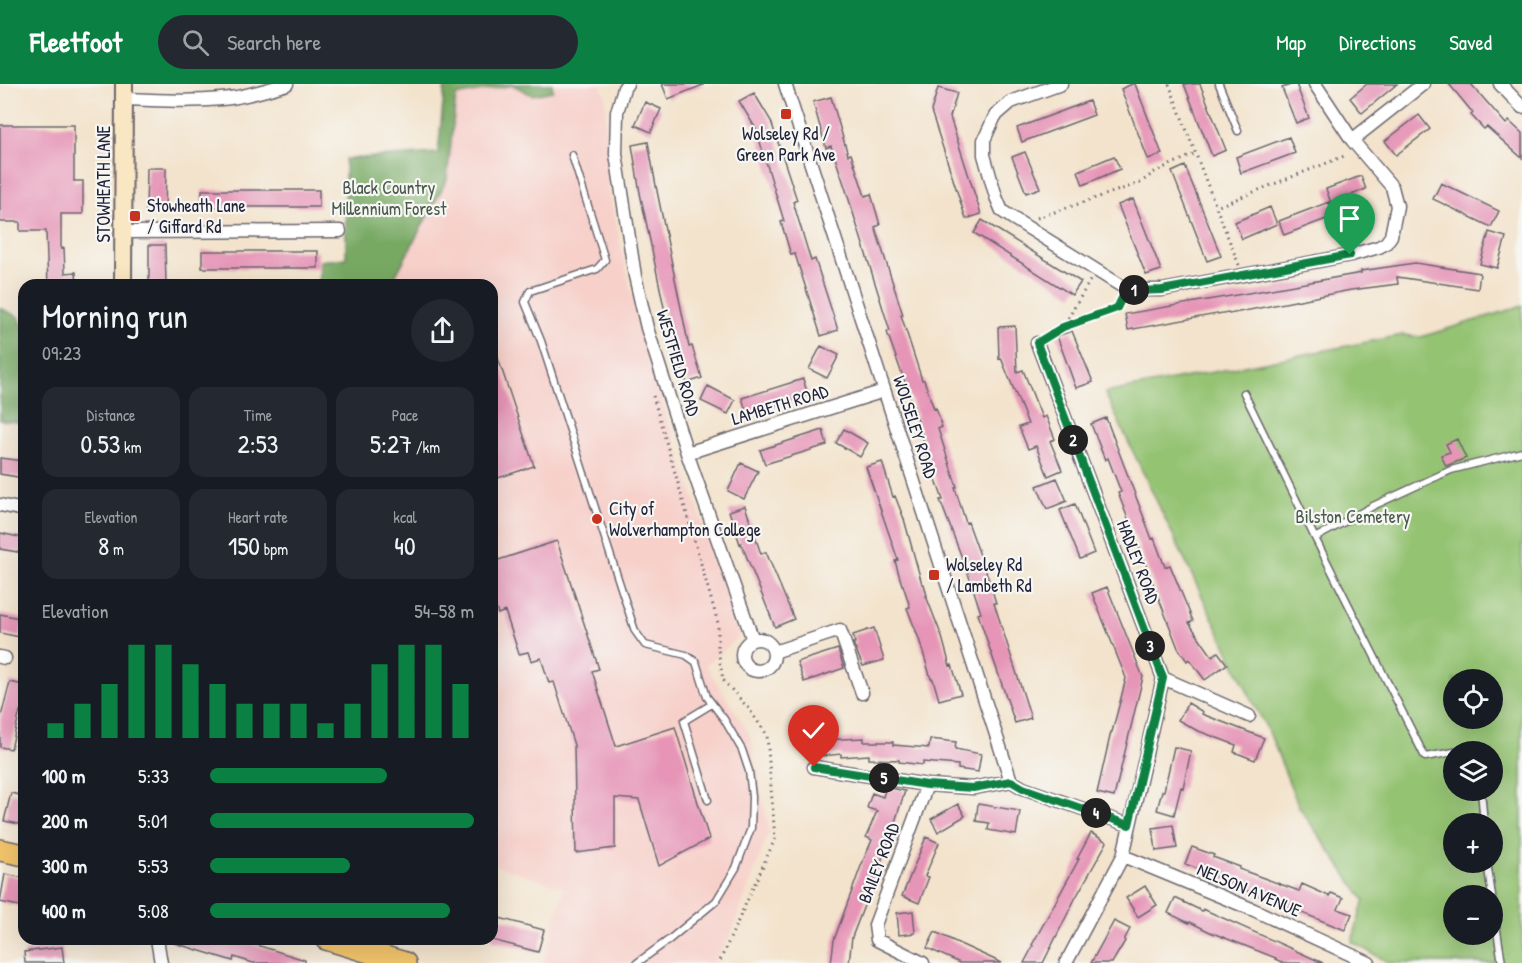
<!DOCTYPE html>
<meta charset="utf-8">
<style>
:root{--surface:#171b24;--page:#242831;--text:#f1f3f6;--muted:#9ea1a6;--accent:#0b8043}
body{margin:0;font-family:"Patrick Hand",sans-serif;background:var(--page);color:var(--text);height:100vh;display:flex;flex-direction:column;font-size:22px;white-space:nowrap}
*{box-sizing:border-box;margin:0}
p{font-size:20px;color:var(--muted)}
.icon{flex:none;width:33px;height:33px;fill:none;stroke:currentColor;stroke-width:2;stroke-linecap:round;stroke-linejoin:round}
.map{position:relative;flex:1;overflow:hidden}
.side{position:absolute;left:18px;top:195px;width:480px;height:666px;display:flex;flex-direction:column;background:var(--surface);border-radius:18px;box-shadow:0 6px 24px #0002}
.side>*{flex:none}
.tools{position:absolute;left:1443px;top:585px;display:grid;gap:12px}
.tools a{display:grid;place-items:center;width:60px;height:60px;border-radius:50%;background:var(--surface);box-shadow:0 6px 24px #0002;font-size:30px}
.pin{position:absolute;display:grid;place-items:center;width:51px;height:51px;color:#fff;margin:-62px -26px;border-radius:50% 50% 50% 0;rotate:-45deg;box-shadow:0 0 6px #0007}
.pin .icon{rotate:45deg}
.km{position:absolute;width:30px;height:30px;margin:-15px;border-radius:50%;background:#222;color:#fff;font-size:16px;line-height:30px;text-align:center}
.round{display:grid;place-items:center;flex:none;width:63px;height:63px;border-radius:32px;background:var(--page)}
.headline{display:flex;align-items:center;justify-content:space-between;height:102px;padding:0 24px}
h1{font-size:33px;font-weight:600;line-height:45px}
.metrics{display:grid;grid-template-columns:repeat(3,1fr);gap:9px;height:102px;padding:6px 24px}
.metrics div{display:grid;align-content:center;border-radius:15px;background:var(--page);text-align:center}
.metrics b{font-size:26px;font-weight:600}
.metrics small{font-size:16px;font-weight:400}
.metrics p{font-size:16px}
.chart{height:168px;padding:12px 24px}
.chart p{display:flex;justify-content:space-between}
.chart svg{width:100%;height:108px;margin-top:6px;stroke:var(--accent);stroke-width:6}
ul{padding:0 24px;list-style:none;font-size:20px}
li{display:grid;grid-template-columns:96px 72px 1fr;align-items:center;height:45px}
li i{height:15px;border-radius:8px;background:var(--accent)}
header{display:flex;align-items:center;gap:36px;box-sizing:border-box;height:84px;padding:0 30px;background:var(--accent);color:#fff}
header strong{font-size:28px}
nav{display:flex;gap:33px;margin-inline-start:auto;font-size:21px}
.search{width:420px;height:54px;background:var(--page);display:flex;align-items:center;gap:15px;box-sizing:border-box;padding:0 21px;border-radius:33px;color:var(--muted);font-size:22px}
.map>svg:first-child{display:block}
.built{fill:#f7d0ca}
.green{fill:#94c372;stroke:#5b7256;stroke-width:1.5;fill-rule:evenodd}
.forest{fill:#77a964;stroke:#4c6650;stroke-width:1.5}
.building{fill:#e695b7}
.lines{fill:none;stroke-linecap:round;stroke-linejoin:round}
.lane-casing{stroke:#6b666e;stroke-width:9}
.street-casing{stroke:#6b666e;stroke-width:15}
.secondary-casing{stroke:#6b666e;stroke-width:20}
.highway-casing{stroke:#6b666e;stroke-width:24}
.path{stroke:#6b666e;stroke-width:3;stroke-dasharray:1.5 4.5;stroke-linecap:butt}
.lane{stroke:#fff;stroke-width:6}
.street{stroke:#fff;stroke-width:12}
.secondary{stroke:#f9e7c3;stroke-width:16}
.highway{stroke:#f1c36a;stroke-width:21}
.route-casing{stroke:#fff;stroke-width:12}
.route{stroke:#0b8043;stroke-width:8}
.poi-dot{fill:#c8321e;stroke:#f6f6f2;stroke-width:2}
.labels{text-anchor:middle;stroke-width:4.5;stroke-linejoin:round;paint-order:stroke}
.poi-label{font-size:18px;fill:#22223b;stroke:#f6f6f2;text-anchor:start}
.street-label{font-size:18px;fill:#22223b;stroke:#f6f6f2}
.park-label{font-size:18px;fill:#4a5a4e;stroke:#f6f6f2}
</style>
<header>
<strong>Fleetfoot</strong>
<div class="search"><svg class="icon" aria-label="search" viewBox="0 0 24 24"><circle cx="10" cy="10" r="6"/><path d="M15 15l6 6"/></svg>Search here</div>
<nav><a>Map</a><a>Directions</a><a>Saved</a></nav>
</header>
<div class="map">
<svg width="1522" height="879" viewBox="0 0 1522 879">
<rect width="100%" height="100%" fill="#f6f6f2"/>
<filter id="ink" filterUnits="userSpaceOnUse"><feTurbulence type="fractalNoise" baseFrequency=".0167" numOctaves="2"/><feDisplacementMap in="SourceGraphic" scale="12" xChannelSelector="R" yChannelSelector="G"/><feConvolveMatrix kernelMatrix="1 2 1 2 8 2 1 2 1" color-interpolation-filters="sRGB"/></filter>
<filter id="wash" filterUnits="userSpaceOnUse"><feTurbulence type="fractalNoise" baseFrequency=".008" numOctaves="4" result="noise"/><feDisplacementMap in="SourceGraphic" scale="24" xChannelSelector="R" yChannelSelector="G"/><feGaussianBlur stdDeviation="1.35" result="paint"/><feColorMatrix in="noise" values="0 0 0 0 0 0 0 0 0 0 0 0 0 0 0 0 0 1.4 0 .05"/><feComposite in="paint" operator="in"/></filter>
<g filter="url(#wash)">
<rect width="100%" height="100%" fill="#f3e3cc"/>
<path class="built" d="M552,0h48l5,12 3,89 27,126 27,90 78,235 -34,29 45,72 18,94 -37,101 -18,31h-171l21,-75 -72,-24v-579h-173l1,-24 26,-3v-17l101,-62 8,-83 58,-11 19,10 21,-4z"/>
<path class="green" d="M1522,222v657h-136v-2l-34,-19 12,-42 -65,-93 -30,-75 -15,-27 -149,-312 298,-58 18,2zM1454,596h38v38h-38zM1454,668h38v38h-38zM1454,740h38v38h-38zM1454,812h38v38h-38z"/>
<path class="forest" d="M445,0h107l1,7 -21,4 -19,-10 -57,11 -9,83 -51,96 -7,10h-70l1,-24 26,-3 -1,-99 93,-6z
M0,224l19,9 5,12v94l-24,-3z"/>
<g id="blocks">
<path class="building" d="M662,0h41v1l-35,14z
M1132,0h3l27,70 -14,5 -27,-70z
M1184,0h16l26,66 -14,6z
M1293,0h3l13,34 -13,5 -14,-35z
M1367,0h30l-35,29 -12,-15z
M1449,0h22l35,40 3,-3 13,12v25l-35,-31 -3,2 -13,-14 2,-2z
M938,4l19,5 -7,24 31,97 -15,5 -35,-108z
M754,9l17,28 26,79 -4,2 18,59 4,-2 23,71 -17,6 -26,-82 -4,1 -10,-33 3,-1 -28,-92 -17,-28z
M831,13l17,58 3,-1 14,42 6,-2 9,31 -5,2 28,88h-2l21,65h2l10,29 2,-1 6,19 -4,2 19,58 -2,1 11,35 2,-1 21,58 7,23h-2l37,115 -16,5 -37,-109 3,-1 -11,-34 -30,-79h3l-20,-58h1l-10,-34 -27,-76 3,-1 -45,-144 -14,-41 -5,2 -13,-46z
M1089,17l5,14 -72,27 -5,-14z
M645,18l16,7 -10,23 -16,-7z
M1419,31l11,14 -34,26 -11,-14z
M0,41h74v56h9v33h-22v35l3,-1 1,25 11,-1 1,13h-29l-2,-54h-26v-9h-20z
M1289,53l6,16 -54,20 -5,-16z
M648,58l8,44 33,161 3,-1 10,32 -15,5 -18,-52 -29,-138 -8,-48z
M1025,68l15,36 -14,5 -14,-36z
M1114,72l6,13 -37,16 -5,-14z
M1185,82l36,90 -14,5 -35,-89z
M147,84h19l-1,46 -19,-1z
M1361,92l5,13 -35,14 -5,-14z
M1441,99l58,28 -8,16 -58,-28z
M202,106h117v17h-117z
M1133,115l28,71 -15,5 -28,-70z
M1329,118l5,14 -50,19 -5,-14z
M1270,123l7,17 -35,15 -7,-17z
M982,136l99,62 -9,13 -98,-62z
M1489,148l17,5 -9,31 -17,-4z
M149,161h16l1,40h-17z
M202,167h116v17h-116z
M1415,179l65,10 -2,16 -81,-12 1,7 -47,6 -122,24 -1,-2 -100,18 -3,-16 135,-23 101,-18v-2z
M1015,242l2,46 6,-2 19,48 4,-2 9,23 -5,2 12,29 -14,6 -12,-30 -8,3 -9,-22 9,-3 -27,-66 -2,1 -1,-32z
M1072,247l21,51 -17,6 -19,-52z
M492,262h2l40,120 -42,14z
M821,262l18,9 -12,23 -18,-9z
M803,295l5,16 -61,19 -5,-16z
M708,302l27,14 -7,14 -27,-13z
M1106,334l46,121 2,-1 11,29 5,-2 23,56 -4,2 23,33 6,-4 9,12 -22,16 -16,-21 -2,2 -9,-13 -60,-155 3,-1 -13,-34 -3,2 -14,-36z
M844,345l24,14 -8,14 -24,-14z
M823,346l4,15 -62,19 -5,-14z
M1457,355l9,19 -20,8 -5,-11 9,-3 -4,-8z
M0,374l24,3v17l-24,-4z
M882,378l11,35 2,-1 9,23 18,65h2l3,12h-1l16,41 8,29 2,-1 9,29 -22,6 -6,-21h-2l-12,-40 -12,-31 3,-1 -7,-22h-1l-7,-24 3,-1 -32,-93z
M741,379l17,8 -14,28 -16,-8z
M1057,394l10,23 -20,8 -10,-23z
M1075,420l19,49 -14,6 -20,-49z
M745,422l16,48 5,-2 28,67 -19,8 -34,-84 -1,1 -11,-33z
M0,449l24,5v15l-24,-4z
M557,457l42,128 -7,2 24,75 59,-19 34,112 -50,27 -20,-66 -24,-2v50l-39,5 -2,-108 -20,-63 -5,1 -8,-25 -10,3 -3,-9 -9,2 -14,-43 -7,3 -6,-18v-34z
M1107,503l36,90 -29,120 -17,-4 14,-61h1l8,-30 6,-24 -34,-85z
M0,530l24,5 -4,18 -20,-4z
M874,544l10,32 -21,6 -10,-23h2l-2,-8z
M838,565l6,19 -40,14 -7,-20z
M10,598l14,3v27l-4,-1 -9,38 -11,-2v-27z
M1188,619l15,9 -1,2 62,24 -9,22 -21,-8 2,-7 -40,-15 -18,-10z
M864,654v4h29v3l36,3 1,-9 26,3 -1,7 26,5 -3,18 -20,-3v-4l-35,-3v3l-24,-3v-2l-30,-1v-4l-28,2v-3l-18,2 -2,-16z
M1174,663l17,4 -8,37 -2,-1 -7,28 -17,-5 5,-19h2z
M886,703l19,4 -11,34h1l-43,112 -3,26h-18l3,-23 27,-74 11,-26 -6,-3 11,-26 -10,-3 5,-15 11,4z
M11,709l13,3v29l-20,-4z
M958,720l7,12 -27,16 -7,-13z
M978,720l42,7 -4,24 -28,-5 1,-7 -13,-2z
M1173,741l4,23 -21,3 -3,-23z
M1091,749l16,9 -32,57 -32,64h-19l9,-17 -1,-1 47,-86h-2z
M926,753l13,6 -14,33 4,1 -10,26 -17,-7z
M1192,763l22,8 -1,2 27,10 -1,2 60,22 3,-7 27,12 2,-3 12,5 -5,11 14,5 -7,16 -105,-42v-2l-29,-11 1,-1 -27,-10z
M5,790l19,4v29l-24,-5z
M1145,802l12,19 -19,12 -12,-19z
M1175,814l27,13 1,-2 120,54h-39l-9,-4 1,-1 -66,-26 -20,-10 -1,1 -21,-10z
M913,827l2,22 -16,2 -2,-22z
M492,832l52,14 -6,22 -46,-12z
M1114,837l16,8 -6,11 1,1 -13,22h-21z
M935,848l25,12 42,19h-42l-33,-15z
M171,855h66l68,21v3h-52l-19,-6 -1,4 -62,-19z
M62,863l2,16h-39l-1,-11z"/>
</g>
</g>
<g filter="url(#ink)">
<use href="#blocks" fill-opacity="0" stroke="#6b666e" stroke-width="1.5"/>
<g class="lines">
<defs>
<path id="lane" d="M1219,0l19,47
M572,71l33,105 -8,9 -67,22 -5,11 16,39 94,290 10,14 41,10 10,7 11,35 17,22 18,31 7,21 3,26 -1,31 -15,40 -20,33 -46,38 -33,24
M1244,309l71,145
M1454,668l-29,5 -110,-219 58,-32 78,-36 71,-18
M1454,668l24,-5v5
M1481,706l3,34
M708,716l-24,-79 28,-17
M1487,778l5,34
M1492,815l10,64"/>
<path id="street" d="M627,0l-3,4 -7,24 -1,42 19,122 12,52 40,125 66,187
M785,0l226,697
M1061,0l-50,18 -16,14 -11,24v15l12,42 6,14 12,8 109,68 13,3h26l189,-35 28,-8 7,-4 5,-7 6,-30 -5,-19 -40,-47 -37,-56
M1500,0l22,23
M124,15c38,1 76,4 113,-2 16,-3 33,-8 50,-13
M1352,56l71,-56
M124,148l216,-1
M1037,259l126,335 -40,178 -57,107
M687,369l197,-62
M0,421l24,5
M742 571a16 16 0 1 1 32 0a16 16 0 1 1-32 0Z
M774,568l66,-22 22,63
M0,573l5,1
M1163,594l86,38
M814,683l113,18 46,3 38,-7 12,7 106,37
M1123,772l131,54 115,53
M157,855l4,24
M923,879l-46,-23 -2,-15 52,-140"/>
<path id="secondary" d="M123,201l1,-201"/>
<path id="highway" d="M0,766l24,5
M326,855l79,24"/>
</defs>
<use href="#lane" class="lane-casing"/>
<use href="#street" class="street-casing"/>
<use href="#secondary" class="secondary-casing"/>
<use href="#highway" class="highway-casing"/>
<path class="path" d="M1169,0l47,123
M1037,134l103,-35 16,-12 39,-17
M1239,181l-23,-58 131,-52
M1064,242l53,-18 4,-8
M1046,253l17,-10 28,-48
M653,312l65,227v26l5,31 26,29 18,26 8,104 -56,124"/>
<use href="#lane" class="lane"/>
<use href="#street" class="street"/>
<use href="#secondary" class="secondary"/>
<use href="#highway" class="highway"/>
</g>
</g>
<g class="lines" filter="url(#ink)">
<defs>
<path id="route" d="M814,683l113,18 46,3 38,-7 12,7 106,37 34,-147 -126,-335 26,-16 54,-19 10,-20 9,3 26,-1 188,-35"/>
</defs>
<use href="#route" class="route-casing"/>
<use href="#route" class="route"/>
</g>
<g class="poi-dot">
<rect x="780" y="24" width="12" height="12" rx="3"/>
<rect x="129" y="126" width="12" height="12" rx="3"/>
<circle cx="597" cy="435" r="6"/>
<rect x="928" y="485" width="12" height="12" rx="3"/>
</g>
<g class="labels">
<g class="poi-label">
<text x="786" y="56" text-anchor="middle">Wolseley Rd /<tspan x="786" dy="21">Green Park Ave</tspan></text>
<text x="147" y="128">Stowheath Lane<tspan x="147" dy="21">/ Giffard Rd</tspan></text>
<text x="609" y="431">City of<tspan x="609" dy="21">Wolverhampton College</tspan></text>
<text x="946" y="487">Wolseley Rd<tspan x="946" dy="21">/ Lambeth Rd</tspan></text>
</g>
<g class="street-label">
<text transform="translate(104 100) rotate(-90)" y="6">STOWHEATH LANE</text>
<text transform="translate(678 279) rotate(73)" y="6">WESTFIELD ROAD</text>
<text transform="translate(780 321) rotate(-17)" y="6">LAMBETH ROAD</text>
<text transform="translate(915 343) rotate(72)" y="6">WOLSELEY ROAD</text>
<text transform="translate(1138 478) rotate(69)" y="6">HADLEY ROAD</text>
<text transform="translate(879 779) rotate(-69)" y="6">BAILEY ROAD</text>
<text transform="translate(1249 806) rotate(23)" y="6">NELSON AVENUE</text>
</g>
<g class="park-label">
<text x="389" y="110">Black Country<tspan x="389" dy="21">Millennium Forest</tspan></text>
<text x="1353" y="439">Bilston Cemetery</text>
</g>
</g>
</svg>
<div class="tools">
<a><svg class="icon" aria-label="locate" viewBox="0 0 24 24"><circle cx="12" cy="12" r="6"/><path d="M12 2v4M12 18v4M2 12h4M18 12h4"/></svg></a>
<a><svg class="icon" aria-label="layers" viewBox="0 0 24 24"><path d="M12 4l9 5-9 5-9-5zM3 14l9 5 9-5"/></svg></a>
<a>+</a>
<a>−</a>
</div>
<div class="pin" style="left:1350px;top:171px;background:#1e9e55"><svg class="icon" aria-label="arrive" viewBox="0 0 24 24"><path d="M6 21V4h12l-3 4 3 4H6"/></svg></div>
<div class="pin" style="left:814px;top:683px;background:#d93025"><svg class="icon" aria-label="check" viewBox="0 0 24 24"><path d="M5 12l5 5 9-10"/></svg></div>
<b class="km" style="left:1134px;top:206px">1</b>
<b class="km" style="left:1073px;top:356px">2</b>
<b class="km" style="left:1150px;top:562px">3</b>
<b class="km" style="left:1096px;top:729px">4</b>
<b class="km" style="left:884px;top:694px">5</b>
<section class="side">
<div class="headline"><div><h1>Morning run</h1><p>09:23</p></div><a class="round"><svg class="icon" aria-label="share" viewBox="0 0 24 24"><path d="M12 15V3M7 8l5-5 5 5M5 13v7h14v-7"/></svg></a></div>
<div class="metrics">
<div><p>Distance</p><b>0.53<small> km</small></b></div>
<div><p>Time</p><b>2:53</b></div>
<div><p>Pace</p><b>5:27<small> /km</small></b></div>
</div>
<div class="metrics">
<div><p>Elevation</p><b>8<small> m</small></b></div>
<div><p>Heart rate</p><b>150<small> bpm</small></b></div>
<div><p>kcal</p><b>40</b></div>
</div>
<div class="chart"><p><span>Elevation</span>54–58 m</p>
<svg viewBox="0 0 160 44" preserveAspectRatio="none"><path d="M5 44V38M15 44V30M25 44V22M35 44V6M45 44V6M55 44V14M65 44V22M75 44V30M85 44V30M95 44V30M105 44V38M115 44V30M125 44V14M135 44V6M145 44V6M155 44V22"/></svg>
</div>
<ul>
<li><b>100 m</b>5:33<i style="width:67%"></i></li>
<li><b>200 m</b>5:01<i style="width:100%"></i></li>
<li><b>300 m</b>5:53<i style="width:53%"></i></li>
<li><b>400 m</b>5:08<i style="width:91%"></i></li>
</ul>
</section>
</div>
